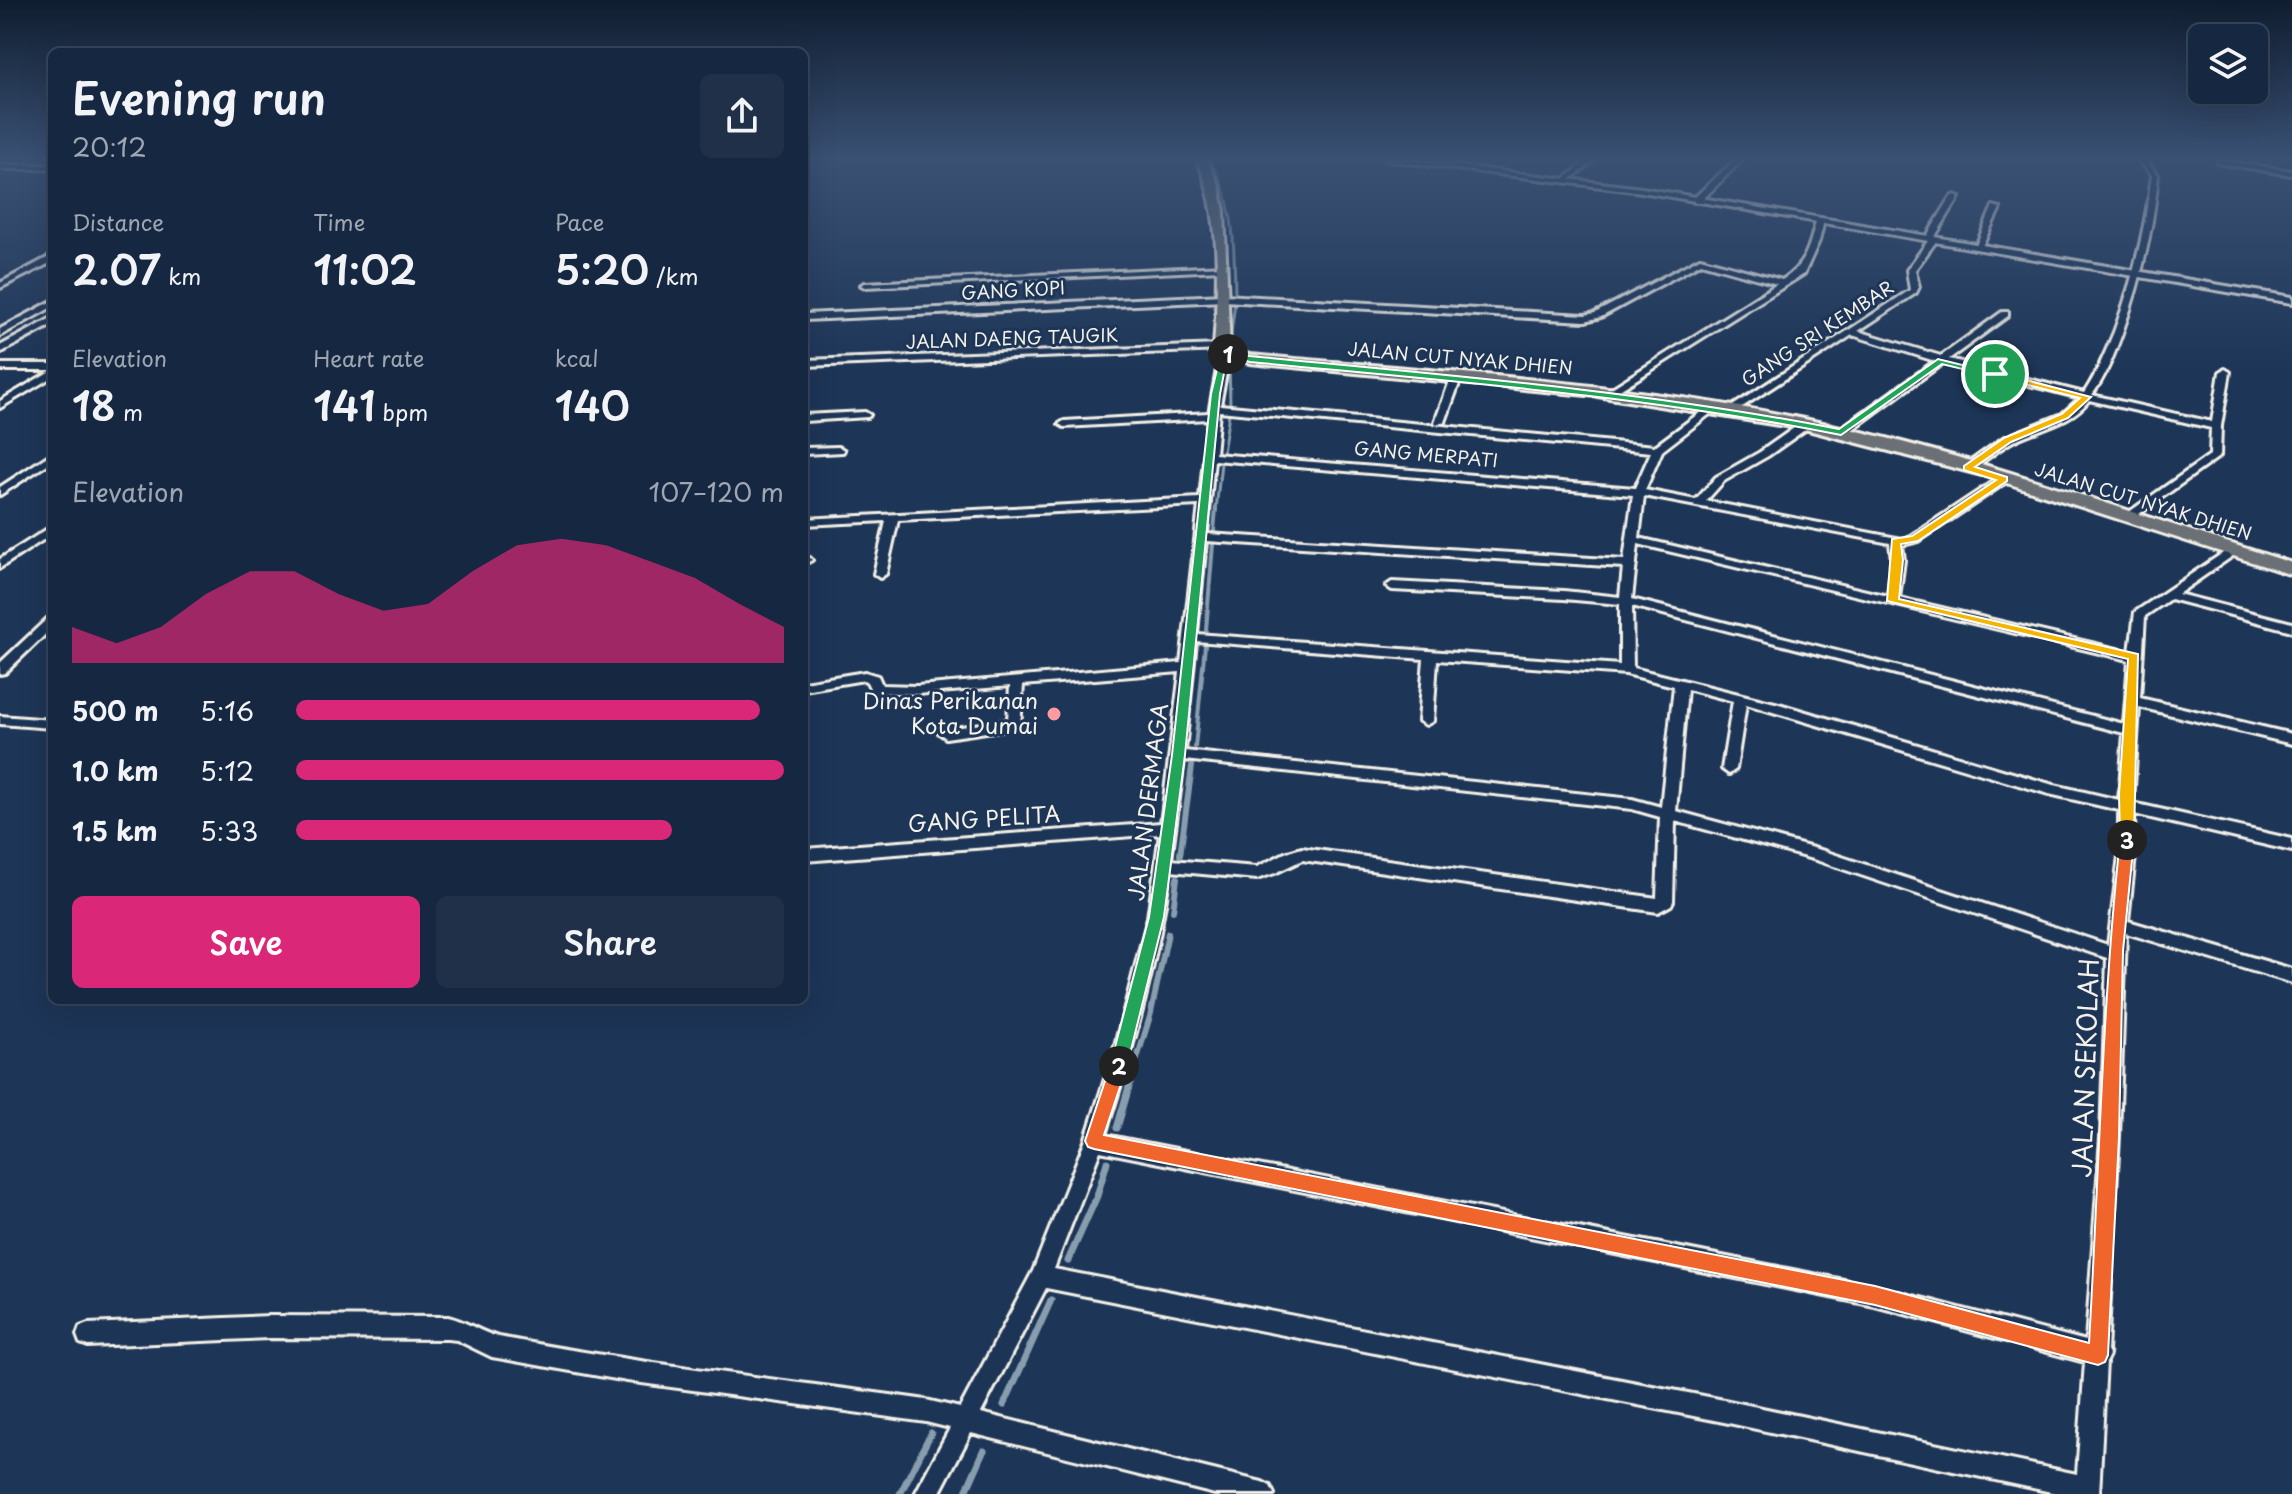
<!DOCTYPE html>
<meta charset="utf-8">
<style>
:root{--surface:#162841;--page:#1f3048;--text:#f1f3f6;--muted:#9ea6b1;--line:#35445a;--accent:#db2777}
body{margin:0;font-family:"Playpen Sans",sans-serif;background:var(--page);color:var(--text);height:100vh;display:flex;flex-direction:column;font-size:30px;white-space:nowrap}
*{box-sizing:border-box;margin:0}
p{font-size:26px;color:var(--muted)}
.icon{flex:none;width:44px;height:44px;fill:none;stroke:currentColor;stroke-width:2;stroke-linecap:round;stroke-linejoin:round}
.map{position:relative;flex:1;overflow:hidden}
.panel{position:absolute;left:48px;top:48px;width:760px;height:956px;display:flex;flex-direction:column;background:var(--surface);border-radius:12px;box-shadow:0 8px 32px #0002,0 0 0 2px var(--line)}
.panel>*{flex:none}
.buttons{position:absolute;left:2188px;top:24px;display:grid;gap:16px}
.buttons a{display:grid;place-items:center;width:80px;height:80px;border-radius:12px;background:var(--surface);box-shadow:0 8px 32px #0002,0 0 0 2px var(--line);font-size:40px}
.pin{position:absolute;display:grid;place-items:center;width:68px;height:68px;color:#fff;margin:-34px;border:4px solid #fff;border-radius:50%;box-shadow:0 2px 8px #0007}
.km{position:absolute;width:40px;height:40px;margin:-20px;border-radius:50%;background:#222;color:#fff;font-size:22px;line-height:40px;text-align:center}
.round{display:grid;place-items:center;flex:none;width:84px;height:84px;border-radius:12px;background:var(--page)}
.summary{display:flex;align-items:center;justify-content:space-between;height:136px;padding:0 24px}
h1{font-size:44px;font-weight:600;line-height:60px}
.metrics{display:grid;grid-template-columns:repeat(3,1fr);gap:12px;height:136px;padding:8px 24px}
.metrics div{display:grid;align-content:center}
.metrics b{font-size:40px;font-weight:600}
.metrics small{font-size:22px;font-weight:400}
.metrics p{font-size:22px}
.chart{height:224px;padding:16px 24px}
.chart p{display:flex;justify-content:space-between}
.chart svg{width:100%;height:144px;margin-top:8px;fill:var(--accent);opacity:.7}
.primary-button{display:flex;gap:16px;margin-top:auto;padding:16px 24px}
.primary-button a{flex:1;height:92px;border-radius:12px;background:var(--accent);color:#fff;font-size:32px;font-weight:600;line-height:92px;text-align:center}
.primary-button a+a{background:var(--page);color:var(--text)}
ul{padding:0 24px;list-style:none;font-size:26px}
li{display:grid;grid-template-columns:128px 96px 1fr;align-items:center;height:60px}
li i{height:20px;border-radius:10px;background:var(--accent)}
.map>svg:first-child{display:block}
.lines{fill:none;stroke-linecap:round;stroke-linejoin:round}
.stream-far3{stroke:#889eae;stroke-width:3}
.stream-far2{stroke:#889eae;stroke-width:4}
.stream-far1{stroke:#889eae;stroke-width:6}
.stream{stroke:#889eae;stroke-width:7}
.minor-casing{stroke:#f4f1e8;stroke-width:6}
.tertiary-casing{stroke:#f4f1e8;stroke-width:6}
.primary-casing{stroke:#f4f1e8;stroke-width:6}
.minor{fill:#1d3557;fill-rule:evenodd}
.tertiary{fill:#1d3557;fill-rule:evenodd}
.primary{fill:#6b6f75;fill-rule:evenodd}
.split-1{fill:#22a559;stroke:#fff;stroke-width:2}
.split-2{fill:#22a559;stroke:#fff;stroke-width:2}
.split-3{fill:#f0652b;stroke:#fff;stroke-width:2}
.split-4{fill:#f5b400;stroke:#fff;stroke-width:2}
.poi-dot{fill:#ff9aa2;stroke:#1d3557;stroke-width:3}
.labels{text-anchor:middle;stroke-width:6;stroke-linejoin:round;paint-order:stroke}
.far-street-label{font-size:18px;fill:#f4f1e8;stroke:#1d3557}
.poi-label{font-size:22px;fill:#f4f1e8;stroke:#1d3557;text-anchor:end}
.street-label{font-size:22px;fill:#f4f1e8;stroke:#1d3557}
.near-street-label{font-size:26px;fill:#f4f1e8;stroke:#1d3557}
</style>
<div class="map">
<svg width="2292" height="1494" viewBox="0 0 2292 1494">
<rect width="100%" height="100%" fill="#1d3557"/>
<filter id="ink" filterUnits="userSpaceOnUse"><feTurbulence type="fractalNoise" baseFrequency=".0125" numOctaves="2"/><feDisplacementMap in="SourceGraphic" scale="16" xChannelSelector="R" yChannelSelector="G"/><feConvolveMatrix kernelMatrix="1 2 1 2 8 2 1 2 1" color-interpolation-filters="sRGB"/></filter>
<g filter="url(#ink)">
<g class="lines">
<path class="stream-far3" d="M1210,160c26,42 24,88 25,135
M1229,349l6,-46
M1229,359l1,46
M1223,452l6,-38
M1216,510l5,-47"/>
<path class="stream-far2" d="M1214,531l2,-23
M1206,630l7,-86
M1195,747l10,-102"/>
<path class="stream-far1" d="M1180,855l12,-89
M1173,911l4,-33
M1130,1082l21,-69 17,-80"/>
<path class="stream" d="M1117,1128l14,-48
M1068,1261l29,-65 10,-34
M1004,1405l47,-105
M900,1494l31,-61
M965,1494l19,-43"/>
<defs>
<path id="minor" d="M804,160h4l-4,3z
M1588,160h7l-27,21h-4v-2z
M1735,160h7l-42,42h-6v-4z
M2138,160h7l13,15c-5,55 -17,106 -36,158 -8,22 -16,43 -30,62l120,27 8,-50 5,-3 5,3 -9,54 -1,30 -88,63h-8l-2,-2 88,-62 1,-27 -122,-28c-18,24 -51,28 -76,41 -15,8 -28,20 -41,29h-8v-4l39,-28 59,-24 18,-16 -137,-35 -98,72h-8v-4l98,-70 -83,-26 -119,78 -8,-2 185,-121 -3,-20 21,-29 -3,-2 26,-42 4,-2 4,2 -25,41 3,2 -22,30 4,17 -3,6 -58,38 83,25 61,-44h6v4l-59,43 135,34c13,-19 21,-40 30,-61 19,-51 31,-102 38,-157z
M2219,160l73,11v4l-75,-12z
M0,165h52v4h-52z
M1993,206l7,2 -18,38 -7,2z
M1820,219l4,2 -5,20 -15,33 -194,122 -3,-1v-4l170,-107 -76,-21 -100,54 -16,4 -361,-20 -420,19v-6l420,-19 361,20 10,-2 105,-55 82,22c23,-14 28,-34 34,-59z
M49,257h3v5l-52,26v-5z
M1224,266l1,2 -4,2 -356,17 -4,-2 4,-2z
M52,301v6l-52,29v-7z
M52,318v7l-52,28v-7z
M1221,345l5,3 -2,2 -420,16v-6z
M1225,350l5,3 -10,52 435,41 54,-40h6v4l-53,41 -17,39 51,10 20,-23 44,-25 41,-29h8v4l-41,29 -44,25 -18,20 196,38 9,-3 89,-59h8v4l-89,60 -17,4 2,15 -5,38 231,54 5,-40 94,-63h8v4l-59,41 114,29v8l-122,-32 -25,17 -5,82 152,36v10l-153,-37 -6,96 159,36v12l-158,-37 1,42 -7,65 164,48v14l-166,-50 -7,204 -12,214 2,4 -3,6 -7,133h-38l-337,-72 -678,-134 -65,125 281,69 8,4 4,8h-59l-244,-61 -32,61h-24l35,-66 -24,-6 -299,-41 -135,-24 -35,-17 -9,-1 -178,-1 -182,8 -8,-3 -3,-8 3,-8 8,-3 182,-8 178,1c18,4 33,16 51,20 141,27 284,43 427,63l34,8 73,-137 52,-130 27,-84 36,-140 12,-83 -356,27v-12l357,-26 19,-151 -157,13 -3,42 -74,11 -7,-5 2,-3 67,-10 2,-34 -93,8 -45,-2 -5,-10 -3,-2 -60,10v-8l61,-10 13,4 4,9 35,1 264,-23 18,-158 -301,15 -12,54 -6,4 -6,-4 12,-53 -82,4v-6l396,-21 8,-79 -144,8 -5,-3 5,-3 145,-8 11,-60zM1219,411l432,41 -16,36 -420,-34zM1214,460l419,35 -9,65 -417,-26zM1644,496l246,47 2,17 -4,36 -249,-58zM1206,541l417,26 -3,30 -56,-6 -172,-9 -6,4 6,4 172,9 56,5v61l-423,-31zM1638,544l491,116 -5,64 -492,-125zM1632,606l492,127 -5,67 -69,-16 -271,-80 -146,-36zM1196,641l228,18 -5,62 7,4 7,-4 4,-61 189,14 48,12 -13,121 -29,-8 -447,-48zM1687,689l46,12 -11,68 7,5 7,-5 10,-65 303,90 70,16v46l-11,89 -284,-94 -148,-40zM1184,760l448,49 28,8 -3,81 -355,-50 -17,5 -28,14 -86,-7zM1675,821l141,39 291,98 -6,179 -15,204 -211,-55 -770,-151c28,-86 53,-174 65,-264l87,8 18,-6 27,-13 356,52 13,-7 2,-4zM1100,1151l775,155 210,56 -8,112 -353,-74 -670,-131z
M0,364h52v6h-52z
M52,370v7l-52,31v-7z
M1456,375l5,3 -16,44 -9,2 -1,-2 16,-44z
M865,412l5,3 -2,2 -64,4v-6z
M839,447l5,3 -1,2 -39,2v-6z
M52,453v8l-52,34v-8z
M52,526v8l-52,34v-9z
M804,556l6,2 2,2 -8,4z
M52,617v11l-47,45 -5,1v-11l48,-45z
M0,716l52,4v8l-52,-4z"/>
<path id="tertiary" d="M1385,160h22l235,28 650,109v6l-650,-111z"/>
<path id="primary" d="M1197,160h10l12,25 5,26 6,139 20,5c185,16 372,27 554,64 166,34 326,94 488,144v12l-310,-100 -178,-46 -207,-33 -347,-33 -30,-7 -6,-8c4,-58 8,-135 -17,-188z"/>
</defs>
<use href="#minor" class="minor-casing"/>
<use href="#tertiary" class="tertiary-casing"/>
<use href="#primary" class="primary-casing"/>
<use href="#minor" class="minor"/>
<use href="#tertiary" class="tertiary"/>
<use href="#primary" class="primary"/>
</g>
</g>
<linearGradient id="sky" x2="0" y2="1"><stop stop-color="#101d30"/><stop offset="0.43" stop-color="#3a5174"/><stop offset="1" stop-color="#3a5174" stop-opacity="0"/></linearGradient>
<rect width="2292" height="369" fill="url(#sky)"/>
<path class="split-1" d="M1228,352l22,4c197,19 394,35 589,73l99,-70 61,15 -4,3 -53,-13 -101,71c-196,-39 -393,-54 -591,-73l-25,-6z"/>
<path class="split-2" d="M1225,351l7,3 -7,14 -5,26 -35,361 -21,162 -37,149 -8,7 -9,-7 39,-149 23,-162 39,-361 10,-41z"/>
<path class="split-3" d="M2127,835l7,5 -11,111 -4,186 -11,218 -3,7 -7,3 -223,-60 -781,-156 -6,-2 -3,-6 25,-75 9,-8 8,8 -23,69 771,151 214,57c10,-168 13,-336 31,-503z"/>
<path class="split-4" d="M1995,372l96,25 -23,21 -57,24 -36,25 32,10v4l-89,60 -17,3 2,16 -4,39 239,55 -4,186 -7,5 -7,-5 -1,-46 9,-135 -241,-58 5,-62 20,-3 84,-56 -32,-10v-4l40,-28 58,-24 18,-16 -88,-22z"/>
<circle class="poi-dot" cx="1054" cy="714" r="8"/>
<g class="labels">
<g class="far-street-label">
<text transform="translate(1013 291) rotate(-3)" y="6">GANG KOPI</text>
<text transform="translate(1818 334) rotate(-33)" y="6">GANG SRI KEMBAR</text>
<text transform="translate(1012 339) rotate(-2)" y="6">JALAN DAENG TAUGIK</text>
<text transform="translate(1460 359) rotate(5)" y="6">JALAN CUT NYAK DHIEN</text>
<text transform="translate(1426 455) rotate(5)" y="6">GANG MERPATI</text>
<text transform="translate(2143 502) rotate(17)" y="6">JALAN CUT NYAK DHIEN</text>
</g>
<g class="poi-label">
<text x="1038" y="709">Dinas Perikanan<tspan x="1038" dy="25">Kota Dumai</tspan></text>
</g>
<g class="street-label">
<text transform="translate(1148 802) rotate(-83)" y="8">JALAN DERMAGA</text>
<text transform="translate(984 819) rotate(-4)" y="8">GANG PELITA</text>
</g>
<g class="near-street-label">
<text transform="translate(2086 1068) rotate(-88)" y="9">JALAN SEKOLAH</text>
</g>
</g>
</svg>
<div class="buttons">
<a><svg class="icon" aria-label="layers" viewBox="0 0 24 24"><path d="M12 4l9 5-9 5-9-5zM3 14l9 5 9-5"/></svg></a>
</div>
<div class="pin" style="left:1995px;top:374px;background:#1e9e55"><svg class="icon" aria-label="arrive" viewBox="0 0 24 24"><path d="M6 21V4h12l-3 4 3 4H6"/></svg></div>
<b class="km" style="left:1228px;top:354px">1</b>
<b class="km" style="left:1119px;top:1066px">2</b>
<b class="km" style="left:2127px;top:840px">3</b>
<section class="panel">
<div class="summary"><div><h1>Evening run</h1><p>20:12</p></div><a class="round"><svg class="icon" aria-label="share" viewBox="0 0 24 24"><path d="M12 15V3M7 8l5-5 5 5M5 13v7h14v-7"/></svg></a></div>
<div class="metrics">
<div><p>Distance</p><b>2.07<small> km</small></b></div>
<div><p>Time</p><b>11:02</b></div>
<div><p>Pace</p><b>5:20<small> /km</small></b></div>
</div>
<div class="metrics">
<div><p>Elevation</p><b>18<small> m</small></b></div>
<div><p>Heart rate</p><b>141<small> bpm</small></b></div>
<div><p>kcal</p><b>140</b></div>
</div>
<div class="chart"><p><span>Elevation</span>107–120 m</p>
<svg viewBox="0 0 160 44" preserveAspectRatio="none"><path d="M0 44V33L10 38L20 33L30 23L40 16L50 16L60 23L70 28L80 26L90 16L100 8L110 6L120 8L130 13L140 18L150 26L160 33V44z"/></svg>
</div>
<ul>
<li><b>500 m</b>5:16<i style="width:95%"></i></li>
<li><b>1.0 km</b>5:12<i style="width:100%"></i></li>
<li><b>1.5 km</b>5:33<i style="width:77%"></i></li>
</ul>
<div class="primary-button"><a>Save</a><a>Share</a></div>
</section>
</div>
